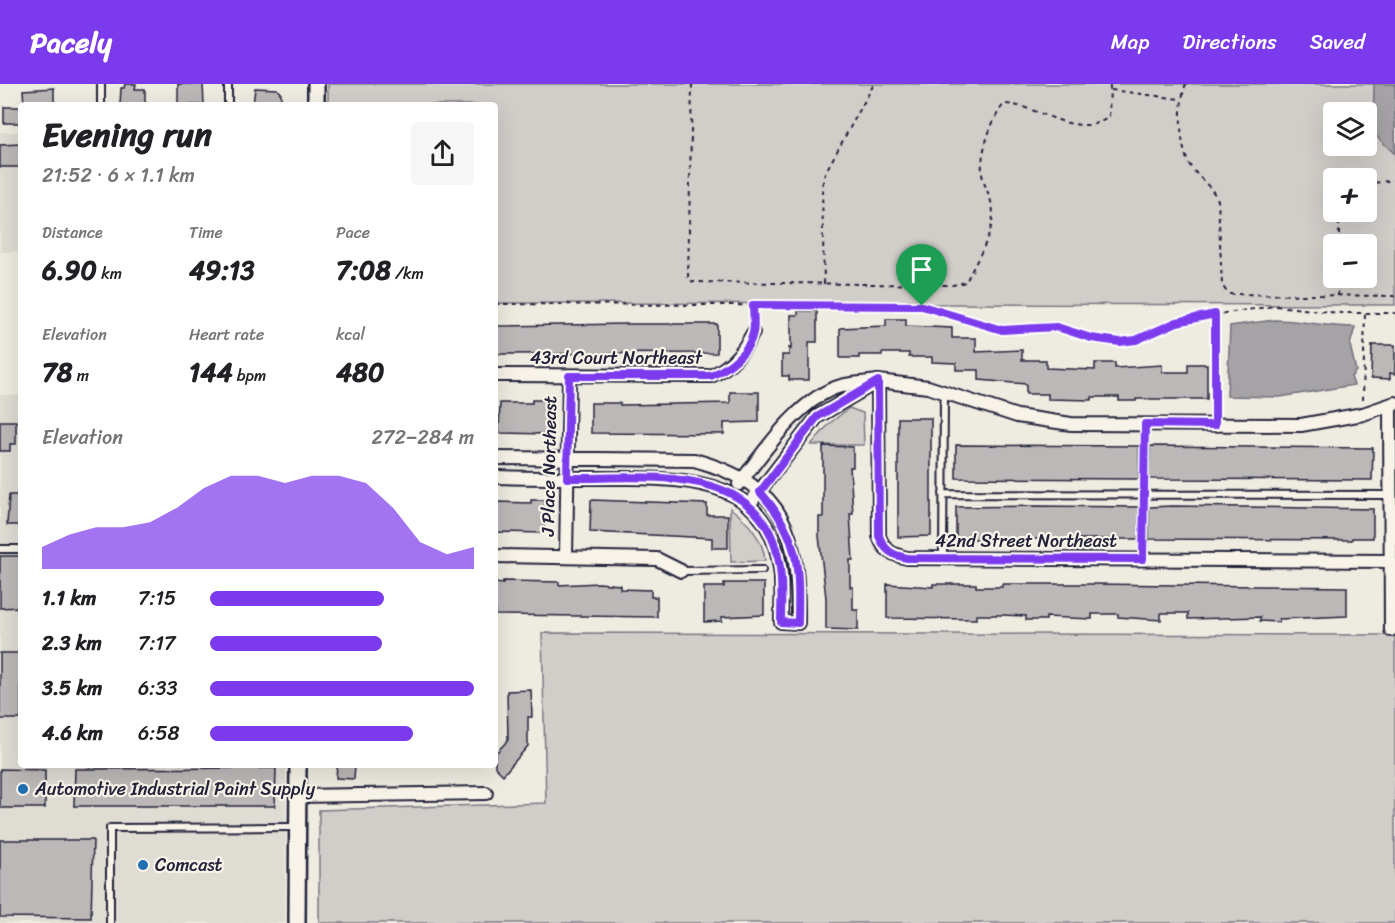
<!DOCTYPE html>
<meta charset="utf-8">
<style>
:root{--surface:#fff;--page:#f6f6f6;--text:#202124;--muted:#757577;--accent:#7c3aed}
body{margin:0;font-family:Sriracha,sans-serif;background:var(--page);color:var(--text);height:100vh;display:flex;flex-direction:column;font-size:22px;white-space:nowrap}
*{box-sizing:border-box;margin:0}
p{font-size:20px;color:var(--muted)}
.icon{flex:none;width:33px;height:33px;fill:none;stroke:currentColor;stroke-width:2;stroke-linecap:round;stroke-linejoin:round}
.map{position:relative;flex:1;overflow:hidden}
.side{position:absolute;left:18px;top:18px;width:480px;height:666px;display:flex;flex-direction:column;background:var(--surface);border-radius:6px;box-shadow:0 6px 24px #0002}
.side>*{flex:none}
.tools{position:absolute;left:1323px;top:18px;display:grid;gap:12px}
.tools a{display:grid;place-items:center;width:54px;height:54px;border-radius:6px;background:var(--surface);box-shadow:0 6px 24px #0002;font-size:30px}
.pin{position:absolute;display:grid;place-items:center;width:51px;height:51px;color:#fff;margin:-62px -26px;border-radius:50% 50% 50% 0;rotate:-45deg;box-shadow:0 0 6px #0007}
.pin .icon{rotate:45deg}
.round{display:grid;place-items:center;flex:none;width:63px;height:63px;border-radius:6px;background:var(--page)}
.summary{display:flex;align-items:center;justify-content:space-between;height:102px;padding:0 24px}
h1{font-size:33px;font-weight:700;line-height:45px}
.figures{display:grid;grid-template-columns:repeat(3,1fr);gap:9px;height:102px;padding:6px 24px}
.figures div{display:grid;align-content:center}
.figures b{font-size:26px;font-weight:700}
.figures small{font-size:16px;font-weight:400}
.figures p{font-size:16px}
.chart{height:168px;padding:12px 24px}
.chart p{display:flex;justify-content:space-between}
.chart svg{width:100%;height:108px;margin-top:6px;fill:var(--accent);opacity:.7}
ul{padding:0 24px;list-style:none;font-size:20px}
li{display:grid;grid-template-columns:96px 72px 1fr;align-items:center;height:45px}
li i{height:15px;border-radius:8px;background:var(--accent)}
header{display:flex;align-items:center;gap:36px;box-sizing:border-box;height:84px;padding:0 30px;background:var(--accent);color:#fff}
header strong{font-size:28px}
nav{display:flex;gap:33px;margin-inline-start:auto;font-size:21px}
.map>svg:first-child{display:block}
.built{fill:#dfdcd4}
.green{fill:#d1cdc9;stroke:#7a7882;stroke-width:1.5;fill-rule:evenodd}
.water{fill:#a6a3a6;stroke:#716f7b;stroke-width:1.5}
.building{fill:#bbb8b7;stroke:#22223b;stroke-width:1.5}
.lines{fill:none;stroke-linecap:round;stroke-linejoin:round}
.service-casing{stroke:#22223b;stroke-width:10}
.minor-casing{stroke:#22223b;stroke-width:16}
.tertiary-casing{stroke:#22223b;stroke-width:20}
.path{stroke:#22223b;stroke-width:2;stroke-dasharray:4.5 4.5;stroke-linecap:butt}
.service{stroke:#f7f3e8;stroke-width:6}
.minor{stroke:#f7f3e8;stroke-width:12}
.tertiary{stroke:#f7f3e8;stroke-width:15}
.route-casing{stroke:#fff;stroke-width:12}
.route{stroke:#7c3aed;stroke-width:8}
.poi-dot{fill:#1f6fb2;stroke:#f7f3e8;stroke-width:2}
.labels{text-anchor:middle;stroke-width:4.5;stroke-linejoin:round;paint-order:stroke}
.street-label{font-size:18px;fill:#22223b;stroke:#f7f3e8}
.poi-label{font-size:18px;fill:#22223b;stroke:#f7f3e8;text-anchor:start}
</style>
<header>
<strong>Pacely</strong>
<nav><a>Map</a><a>Directions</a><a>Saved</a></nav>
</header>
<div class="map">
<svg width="1395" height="839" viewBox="0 0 1395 839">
<rect width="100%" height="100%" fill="#eeebe1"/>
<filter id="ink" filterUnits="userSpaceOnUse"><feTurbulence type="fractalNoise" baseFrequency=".0167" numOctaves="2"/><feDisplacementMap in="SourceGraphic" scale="12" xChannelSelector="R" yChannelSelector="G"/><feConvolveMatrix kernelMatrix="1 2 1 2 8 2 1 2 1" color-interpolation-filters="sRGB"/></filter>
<g filter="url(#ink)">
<path class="built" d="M0,48h21v120h-21z
M0,311h21v370h265l-1,158h-285z"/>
<path class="green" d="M328,0h1067v221l-900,-2v-198h-167zM1334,28h32v34h-32zM1334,94h32v34h-32zM1334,160h32v34h-32z
M849,324l14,5 1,32h-53l18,-21z
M730,424c17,12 34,32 35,53l-34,1z
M542,549l853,2v288h-1076v-113l227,-7z"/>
<path class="water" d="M1374,0h21v70l-22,-21z
M1274,236c27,0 53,7 81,7l-5,18 6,26 -5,6 3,8 -74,12 -53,-1 3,-70z"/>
<path class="building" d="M125,0h11l-1,5h10v16h-25l1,-17h3z
M178,0h25l1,21h-26z
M54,4v15l-30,2 -1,-15z
M255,4l22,1 4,5v11h-28z
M4,23h17v16h-17z
M21,60v23h-21v-22z
M798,227h19v31h-8v38h-20v-4h-7v-21h7v-7l2,1v-34h7z
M886,235h20v7l46,2v10h24v14l46,-2v10h24v8l49,2v-7h20v5l47,-3v7h26v-8h19v35h-71v2h-17v-4h-27v3l-44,-1v-5h-22v-10l-47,-4v-10h-23v-7l-24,-1v-5h-23v-4h-27v2h-23v3h-19v-30l46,-2z
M626,240h91v29l-220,1v-28z
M1372,261h23v29l-5,-1v6l-19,-1z
M730,308h29v30l-35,1v11l-133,-1v-30h29v2l110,-2z
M532,316h16v34l-49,-1 1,-30h32z
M898,334h33v118l-33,1z
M0,337h16v23h-6v7h-10z
M956,361l183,1v33l-183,-1z
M823,362l30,1v20h-3l3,47h-3l3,46h-3v27h3v23h5v20l-32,-1v-31l-7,-62v-19h4z
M1150,362l223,2 -1,32 -223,-1z
M9,411h12v30h-14z
M531,416h14l-1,33 -49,-1v-30l36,1z
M591,416l116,4v11h21v33h-16v-10l-122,-6z
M1037,422l102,1 -1,32h-182v-32z
M1173,422l200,3v29h-21v2l-203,-1v-32z
M0,472h21v51l-21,1z
M503,497l56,1v3l40,-2 21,2v4l31,1v7h6v20l-162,-2v-32l8,1z
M724,499h40v32l-42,2v4l-18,1v-35h20z
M887,500l46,3v-3h43v3h26v-3h90l255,3v29l-68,3v3l-19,-1v-4l-72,2v-6h-27v7l-43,-3v-3h-26v5l-46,-2v3h-20v-4l-24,-1h-26v4l-89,-1z
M0,569h21v66h-21z
M531,606l1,27h-4v29l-25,29 -8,-8v-13l13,-14 -1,-49z
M337,681h18l-1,14 -18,-1z
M276,684l-1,38h-201l1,-37z
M0,685l45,1v38h-45z
M0,756h93l-2,78 -91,-1z"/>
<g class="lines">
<defs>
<path id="service" d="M228,0v21
M101,21v-21
M943,410l448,1
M0,465h21
M943,474l1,-165
M1143,475l2,-135
M681,487l81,-1
M110,839v-95l186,-1"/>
<path id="minor" d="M495,291l216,1c21,-10 31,-23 42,-43
M1390,321l1,225
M495,374l199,2c93,25 105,75 104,163l-17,-1c0,-20 2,-40 -2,-59 -13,-81 -86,-84 -151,-85 -44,0 -89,0 -133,-1
M739,400c25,-32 61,-87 102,-98 12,-3 25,-3 37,-5l-61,36 -69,89
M495,472l162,3 24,12
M566,473l3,-181
M1391,477l-484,-3c-14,-3 -23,-7 -28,-22l-1,-155 50,6 89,29 54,8 230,1 62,-11 32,-11
M298,712l188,-3"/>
<path id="tertiary" d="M316,21v-21
M297,839l1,-158"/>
</defs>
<use href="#service" class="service-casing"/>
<use href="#minor" class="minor-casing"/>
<use href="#tertiary" class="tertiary-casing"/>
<path class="path" d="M692,0l-4,194 5,4 260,3 13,-3c10,-21 26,-45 27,-68 0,-14 -9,-27 -11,-40 -2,-21 9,-54 22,-70 34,0 72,37 105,13l1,-33
M1186,0c-8,18 -7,67 5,83 9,12 20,19 27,33l4,85 6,9 167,2
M1111,6l69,9
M1366,100l29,-4
M1339,160v-32
M824,200l-2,-98 3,-13 49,-89
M1338,212v-18
M495,220l427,2 80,24 55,-3 34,11 29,4 16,-2 41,-18 20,-5 78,-11 65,7h55
M753,221v15
M1214,230v100
M1363,316l2,-87"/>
<use href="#service" class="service"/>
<use href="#minor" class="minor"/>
<use href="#tertiary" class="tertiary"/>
</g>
</g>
<g class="lines" filter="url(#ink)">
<defs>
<path id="route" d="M753,221l169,1 80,24 55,-3 34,11 29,4 16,-2 41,-18 38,-8v111l-70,-1 -2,135 -236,-1c-15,-3 -22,-7 -28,-22l-1,-155 -61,36 -57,75c40,44 39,74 38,131l-17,-1c0,-20 2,-40 -2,-60 -17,-102 -136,-83 -212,-84l2,-102h142c17,-8 38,-23 42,-43 2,-8 0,-20 0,-28z"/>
</defs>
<use href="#route" class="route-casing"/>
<use href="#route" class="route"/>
</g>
<g class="poi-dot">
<circle cx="23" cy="705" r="6"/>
<circle cx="143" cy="781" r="6"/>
</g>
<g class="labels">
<g class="street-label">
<text x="616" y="280">43rd Court Northeast</text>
<text transform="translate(549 382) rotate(-89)" y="6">J Place Northeast</text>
<text x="1026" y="463">42nd Street Northeast</text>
</g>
<g class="poi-label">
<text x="35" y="711">Automotive Industrial Paint Supply</text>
<text x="155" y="787">Comcast</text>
</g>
</g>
</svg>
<div class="tools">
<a><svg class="icon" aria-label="layers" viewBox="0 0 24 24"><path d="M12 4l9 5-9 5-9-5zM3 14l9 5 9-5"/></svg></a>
<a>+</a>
<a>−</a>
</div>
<div class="pin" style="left:922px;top:222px;background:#1e9e55"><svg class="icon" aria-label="arrive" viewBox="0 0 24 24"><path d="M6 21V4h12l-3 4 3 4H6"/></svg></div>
<section class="side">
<div class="summary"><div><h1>Evening run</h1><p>21:52 · 6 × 1.1 km</p></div><a class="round"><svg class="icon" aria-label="share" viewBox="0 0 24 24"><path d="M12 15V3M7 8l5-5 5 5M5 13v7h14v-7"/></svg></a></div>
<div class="figures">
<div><p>Distance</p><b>6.90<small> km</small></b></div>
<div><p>Time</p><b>49:13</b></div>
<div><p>Pace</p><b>7:08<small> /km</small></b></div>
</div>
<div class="figures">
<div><p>Elevation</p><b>78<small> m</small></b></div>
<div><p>Heart rate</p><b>144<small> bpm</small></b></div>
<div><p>kcal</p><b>480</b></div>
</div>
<div class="chart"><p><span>Elevation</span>272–284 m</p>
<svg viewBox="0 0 160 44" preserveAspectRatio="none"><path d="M0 44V35L10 30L20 27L30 27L40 25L50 19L60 11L70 6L80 6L90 9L100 6L110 6L120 9L130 19L140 33L150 38L160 35V44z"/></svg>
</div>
<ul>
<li><b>1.1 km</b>7:15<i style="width:66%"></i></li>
<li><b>2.3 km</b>7:17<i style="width:65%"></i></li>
<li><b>3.5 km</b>6:33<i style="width:100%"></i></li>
<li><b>4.6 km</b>6:58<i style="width:77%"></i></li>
</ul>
</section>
</div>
